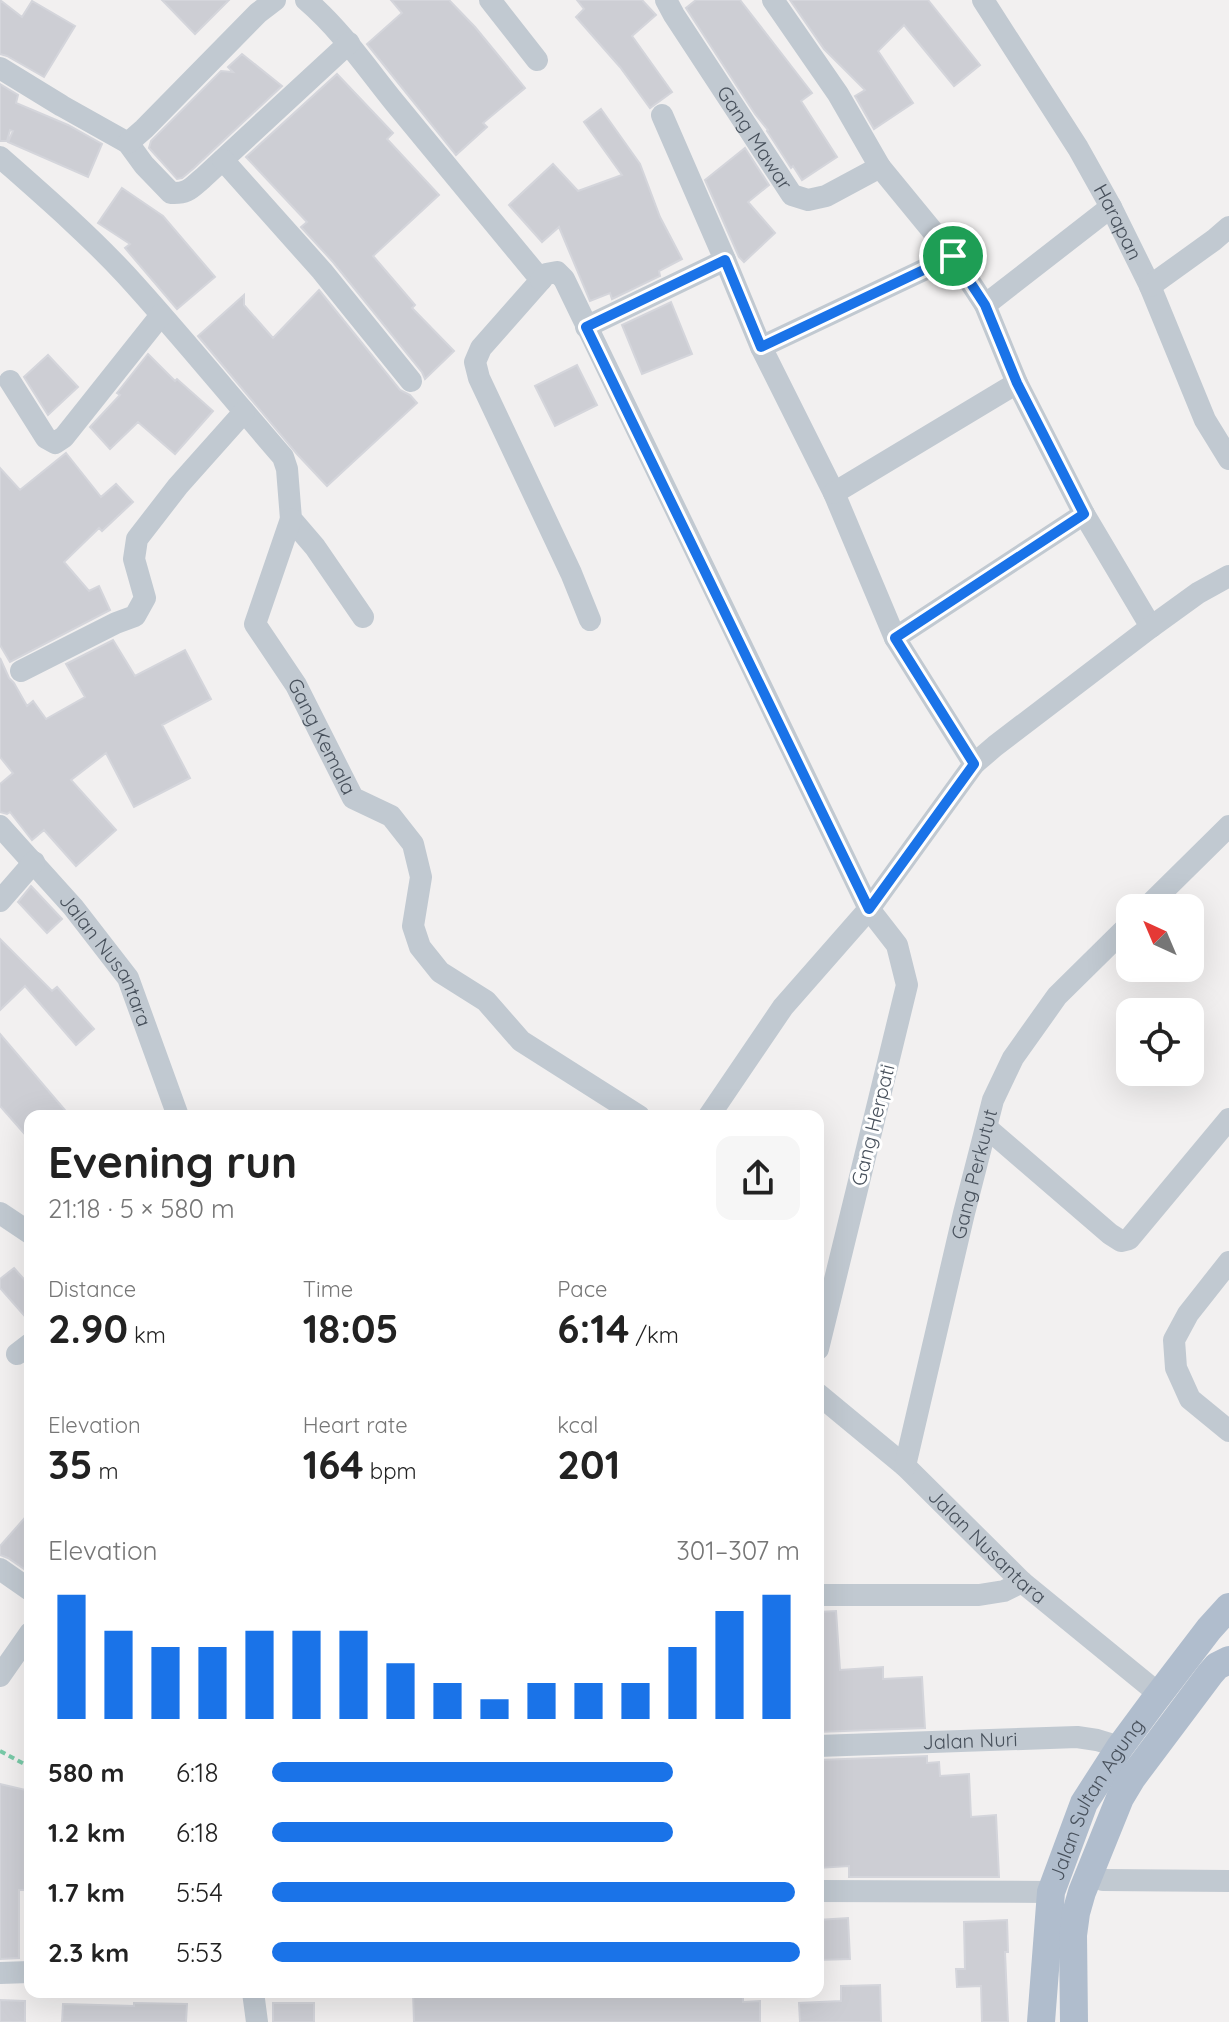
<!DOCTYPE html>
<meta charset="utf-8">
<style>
:root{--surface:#fff;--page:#f6f6f6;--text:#222;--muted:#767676;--accent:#1a73e8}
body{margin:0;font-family:Quicksand,sans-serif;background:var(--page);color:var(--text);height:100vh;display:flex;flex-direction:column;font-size:30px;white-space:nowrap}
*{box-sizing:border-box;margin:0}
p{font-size:26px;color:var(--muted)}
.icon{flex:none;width:44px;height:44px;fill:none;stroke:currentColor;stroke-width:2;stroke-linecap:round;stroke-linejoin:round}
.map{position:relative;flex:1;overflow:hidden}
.details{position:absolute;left:24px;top:1110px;width:800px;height:888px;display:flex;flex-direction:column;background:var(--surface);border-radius:16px;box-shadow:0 8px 32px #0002}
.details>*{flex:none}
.needle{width:52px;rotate:316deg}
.tools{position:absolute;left:1116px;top:894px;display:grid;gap:16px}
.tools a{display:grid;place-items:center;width:88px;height:88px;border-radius:16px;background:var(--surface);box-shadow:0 8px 32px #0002;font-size:40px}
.pin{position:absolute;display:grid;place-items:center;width:68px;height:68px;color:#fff;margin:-34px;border:4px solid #fff;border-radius:50%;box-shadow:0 2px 8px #0007}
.round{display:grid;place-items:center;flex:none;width:84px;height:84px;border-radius:16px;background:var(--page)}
.summary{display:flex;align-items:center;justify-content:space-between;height:136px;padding:0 24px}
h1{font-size:44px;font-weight:700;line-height:60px}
.metrics{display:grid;grid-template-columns:repeat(3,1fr);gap:12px;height:136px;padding:8px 24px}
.metrics div{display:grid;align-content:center}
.metrics b{font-size:40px;font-weight:700}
.metrics small{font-size:22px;font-weight:400}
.metrics p{font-size:22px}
.chart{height:224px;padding:16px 24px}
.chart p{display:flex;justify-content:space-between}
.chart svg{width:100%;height:144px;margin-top:8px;stroke:var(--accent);stroke-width:6}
ul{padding:0 24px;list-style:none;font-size:26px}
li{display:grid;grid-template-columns:128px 96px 1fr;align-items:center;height:60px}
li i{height:20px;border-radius:10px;background:var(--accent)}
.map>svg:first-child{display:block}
.building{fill:#cdced4;stroke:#d4d5db;stroke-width:2}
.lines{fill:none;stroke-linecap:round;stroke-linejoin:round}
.path{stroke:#79caa8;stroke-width:4;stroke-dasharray:6 4;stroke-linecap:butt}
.minor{stroke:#c1c9d1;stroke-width:22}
.major{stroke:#b0bdcd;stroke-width:28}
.route-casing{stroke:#fff;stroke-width:16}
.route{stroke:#1a73e8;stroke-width:10}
.labels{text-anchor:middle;stroke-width:6;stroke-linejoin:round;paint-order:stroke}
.street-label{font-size:20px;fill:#48515c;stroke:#fff}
</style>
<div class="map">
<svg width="1229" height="2022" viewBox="0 0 1229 2022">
<rect width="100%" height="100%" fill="#f2f0f0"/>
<path class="building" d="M0,0l22,17 10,-16 43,25 -31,51 -37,-21 -7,-2z
M162,0h67l-34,34z
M391,0h58l26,27 50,61 -42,35 4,4 -31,28 -89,-111 35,-31z
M577,0h65l14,15 -24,21 40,56 -22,16 -30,-41 -44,-50 8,-8z
M696,0h44l72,93 -11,8 36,56 -35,23 -9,-14 -2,2 -24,-37 1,-1 -13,-16 -69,-106z
M790,0h138l52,65 -26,21 -50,-61 -26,26 35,52 -39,26 -19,-33 10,-6 -41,-41z
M242,54l40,32 -88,82 -12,10 -5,1 -28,-31 2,-7 70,-70 12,1 -5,-5z
M337,74l56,59 -6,6 52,56 -66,61 42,49 -3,3 42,43 -29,28 -3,-7 -89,-110 -32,-35 6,-5 -61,-65z
M0,84l18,11 -2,8 52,22 34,19 -14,33 -80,-35 5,-11 -3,-1 -3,11h-7z
M601,109l39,55 20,53 22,42 -23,12 1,5 -48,23 -2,-6 -20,8 -31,-74 -17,15 -33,-37 44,-41 25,27 44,-16 -38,-53z
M745,148l24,37 -21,17 27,31 -31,29 -5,-5 -34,-77z
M122,188l41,28 52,61 -38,32 -52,-61 5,-4 -32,-21z
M319,290l81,100 10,5 7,8 -90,83 -30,-32 -99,-118 46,-41v10l29,33z
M671,302l21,52 -50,20 -20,-49z
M148,354l27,27 2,-2 36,32 -38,43 -37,-32 -28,27 -20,-22 30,-32 -3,-2z
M48,355l30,32 -30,28 -24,-38z
M577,365l20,40 -42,21 -20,-40z
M66,453l35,44 15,-13 17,18 -31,29 -3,-3 -35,34 25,29 10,-5 11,24 -100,52 -10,-17v-177l20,22z
M113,640l22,36 50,-26 26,49 -49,26 28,53 -56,29 -28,-54 -35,27 45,50 -40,36 -32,-36 -12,10 -22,-28 -3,2 -7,-2v-28l13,-11 -13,-16v-99l9,20 5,5 13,23 6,-5 13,18 39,-22 -19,-33z
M31,886l31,33 -15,14 -29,-31z
M0,939l52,52 5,-4 37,42 -18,16 -51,-59 -25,24z
M0,1034l70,82h-40v24l-30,-34z
M14,1268l16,18v36l-30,-34v-9z
M30,1512v61l-22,-15 -8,-3v-9z
M836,1611l4,59 43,-3v12l39,-2 3,51 -107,4v-120z
M927,1756v7l12,-1 1,14 29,-2 2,43 25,-2 3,62h-150v-11l-31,2v-108z
M0,1784l30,7v52h-3l-1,47h-7v68l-19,1z
M848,1918l2,41 -32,1v-40z
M1007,1920l1,32h-3l3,70h-26l-1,-36 -24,1 -1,-18h9l-1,-47z
M880,1985l1,37h-81l-1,-19 42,-2v-15z
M413,1992h208v2l122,-2v10l17,-1v21h-346z
M0,2000l25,1v21h-25z
M134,2003l53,1 -1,18h-124l1,-18 71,2z
M273,2003h41v19h-41z"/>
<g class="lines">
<path class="path" d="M0,1751l30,16"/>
<g class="minor">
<path d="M306,0c35,30 60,67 89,103 49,59 97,118 146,177l-60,68 -6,14 4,16 92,195 19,47"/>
<path d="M490,0l47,60"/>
<path id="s1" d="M666,0l8,15 118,180 16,5 18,-4 54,-29"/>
<path d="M773,0l65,94 42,73 73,89 32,49 32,78 67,131 67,113"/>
<path id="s2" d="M983,0l95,148 33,59 39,79 55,134 24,39"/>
<path d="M0,68l62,38 66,37 16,22 27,28c17,1 20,-5 32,-15l146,-135"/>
<path d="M662,115l63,145 36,87 73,146 61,145 79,126"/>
<path d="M128,143l16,-14 114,-116 17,-13"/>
<path d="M0,157c43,38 87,76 126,118 54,59 104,121 157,182l4,12 4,50 24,28 48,70"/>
<path d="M223,160l99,111 89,110"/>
<path d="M541,280l5,-6 11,-2 7,7 305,630 28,36 10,40 -89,364"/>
<path d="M1150,286l64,-46 15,-13"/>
<path d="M985,305l126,-98"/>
<path d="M586,327l139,-67"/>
<path d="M761,347l192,-91"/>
<path d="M10,381l36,57 9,5 9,-6 97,-122"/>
<path d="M834,493l183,-110"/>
<path id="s3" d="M291,519l-36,105 41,61 57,113 38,18 22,28 8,33 -8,49 7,21 20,25 46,29 35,40 118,75"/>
<path d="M895,638l189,-124"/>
<path d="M21,671l95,-48 19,-7 10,-18 -11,-39 3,-20 41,-53 66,-74"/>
<path id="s4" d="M0,826l73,81 55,71 50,138"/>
<path d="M0,901l34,-39"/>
<path d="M1146,908l83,-82"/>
<path d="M709,1116l74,-109 86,-98 105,-145 21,-18 156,-119 47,-34 31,-17"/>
<path d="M987,1128l123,106 11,7 8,-2 100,-120"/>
<path d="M0,1213l30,20"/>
<path d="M1229,1262l-41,52 -14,26 2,28 14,31 39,32"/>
<path d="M17,1354l13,-10"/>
<path id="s5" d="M818,1394l87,72 117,116 137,112"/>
<path id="s6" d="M905,1466l59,-253 29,-113 20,-42 44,-62 73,-72"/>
<path d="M0,1569l30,21"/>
<path d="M818,1595h161l25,-4 18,-9"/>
<path d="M0,1676l30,-43"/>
<path id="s7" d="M818,1746l259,-9 20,3 23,7"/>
<path d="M1103,1880l126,1"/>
<path d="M818,1891l233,1"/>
<path d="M0,1973l30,-1"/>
<path d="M253,1992l4,30"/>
</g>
<g class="major">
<path id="s8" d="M1041,2022l10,-130 33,-89 36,-56 34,-46 55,-72 20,-22"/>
<path d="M1074,2022l-1,-87 3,-22 6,-21 38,-94 12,-20 78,-104 7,-8 12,-6"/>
</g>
</g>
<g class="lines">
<defs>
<path id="route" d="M953,256l32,49 32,78 67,131 -189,124 79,126 -105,145 -283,-582 139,-67 36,87z"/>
</defs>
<use href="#route" class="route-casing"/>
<use href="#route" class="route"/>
</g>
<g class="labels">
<g class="street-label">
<text dy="7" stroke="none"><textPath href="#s1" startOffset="164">Gang Mawar</textPath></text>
<text dy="7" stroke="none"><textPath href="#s2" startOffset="260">Harapan</textPath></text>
<text dy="7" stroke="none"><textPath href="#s3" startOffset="242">Gang Kemala</textPath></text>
<text dy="7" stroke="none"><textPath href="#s4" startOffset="172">Jalan Nusantara</textPath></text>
<text transform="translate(873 1125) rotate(-76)" y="7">Gang Herpati</text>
<text dy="7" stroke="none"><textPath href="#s6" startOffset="300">Gang Perkutut</textPath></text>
<text dy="7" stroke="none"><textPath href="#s5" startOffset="228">Jalan Nusantara</textPath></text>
<text dy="7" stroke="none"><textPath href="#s7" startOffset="152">Jalan Nuri</textPath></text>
<text dy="7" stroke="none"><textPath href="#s8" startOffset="234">Jalan Sultan Agung</textPath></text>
</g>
</g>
</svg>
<div class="tools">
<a><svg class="needle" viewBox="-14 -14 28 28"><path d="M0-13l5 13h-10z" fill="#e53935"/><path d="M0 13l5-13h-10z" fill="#767676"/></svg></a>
<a><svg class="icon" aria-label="locate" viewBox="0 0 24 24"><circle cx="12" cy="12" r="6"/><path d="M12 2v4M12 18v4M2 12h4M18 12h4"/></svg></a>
</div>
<div class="pin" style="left:953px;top:256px;background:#1e9e55"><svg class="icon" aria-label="arrive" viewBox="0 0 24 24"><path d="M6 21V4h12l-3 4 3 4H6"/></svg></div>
<section class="details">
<div class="summary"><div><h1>Evening run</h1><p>21:18 · 5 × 580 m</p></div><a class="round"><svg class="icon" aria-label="share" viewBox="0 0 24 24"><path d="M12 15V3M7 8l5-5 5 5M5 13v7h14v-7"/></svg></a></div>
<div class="metrics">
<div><p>Distance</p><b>2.90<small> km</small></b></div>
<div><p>Time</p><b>18:05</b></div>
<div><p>Pace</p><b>6:14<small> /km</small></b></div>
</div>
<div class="metrics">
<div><p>Elevation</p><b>35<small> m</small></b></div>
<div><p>Heart rate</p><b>164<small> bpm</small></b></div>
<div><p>kcal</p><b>201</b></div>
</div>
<div class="chart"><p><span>Elevation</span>301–307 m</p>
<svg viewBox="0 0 160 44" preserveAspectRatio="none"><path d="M5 44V6M15 44V17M25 44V22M35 44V22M45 44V17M55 44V17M65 44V17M75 44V27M85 44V33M95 44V38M105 44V33M115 44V33M125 44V33M135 44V22M145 44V11M155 44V6"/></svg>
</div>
<ul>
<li><b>580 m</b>6:18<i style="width:76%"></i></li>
<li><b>1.2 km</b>6:18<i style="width:76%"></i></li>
<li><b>1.7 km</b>5:54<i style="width:99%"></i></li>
<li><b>2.3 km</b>5:53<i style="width:100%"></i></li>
</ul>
</section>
</div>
